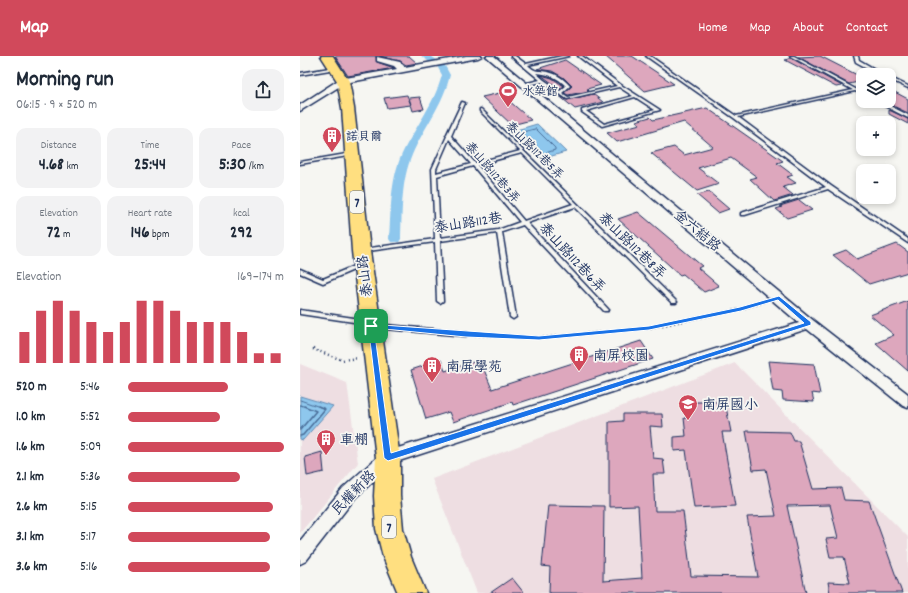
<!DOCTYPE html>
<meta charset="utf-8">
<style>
:root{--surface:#fff;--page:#f2f2f3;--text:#1f2937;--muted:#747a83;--accent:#d1495b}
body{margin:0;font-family:Dekko,"LXGW WenKai TC",sans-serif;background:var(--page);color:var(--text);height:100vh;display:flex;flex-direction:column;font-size:15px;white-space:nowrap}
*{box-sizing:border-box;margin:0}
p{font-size:13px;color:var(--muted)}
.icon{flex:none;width:22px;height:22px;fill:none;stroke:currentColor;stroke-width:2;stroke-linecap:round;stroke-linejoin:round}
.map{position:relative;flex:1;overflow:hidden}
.details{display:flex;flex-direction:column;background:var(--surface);width:300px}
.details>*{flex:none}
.tools{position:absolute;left:556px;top:12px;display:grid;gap:8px}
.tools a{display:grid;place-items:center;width:40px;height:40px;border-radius:8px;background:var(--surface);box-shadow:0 2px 6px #0003;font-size:20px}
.pin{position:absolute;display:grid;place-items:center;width:34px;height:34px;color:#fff;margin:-17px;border-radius:8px;box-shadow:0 2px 6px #0006}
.round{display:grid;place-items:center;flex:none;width:42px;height:42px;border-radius:12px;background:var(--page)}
.overview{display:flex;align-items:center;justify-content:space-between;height:68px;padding:0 16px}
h1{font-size:22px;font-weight:800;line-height:30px}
.figures{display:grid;grid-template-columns:repeat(3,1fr);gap:6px;height:68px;padding:4px 16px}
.figures div{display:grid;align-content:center;border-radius:10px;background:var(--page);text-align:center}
.figures b{font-size:17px;font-weight:800}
.figures small{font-size:11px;font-weight:400}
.figures p{font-size:11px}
.chart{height:112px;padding:8px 16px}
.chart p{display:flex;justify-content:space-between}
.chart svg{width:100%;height:72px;margin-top:4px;stroke:var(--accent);stroke-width:6}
ul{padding:0 16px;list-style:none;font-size:13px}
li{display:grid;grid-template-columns:64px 48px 1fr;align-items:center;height:30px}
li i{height:10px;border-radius:5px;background:var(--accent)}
header{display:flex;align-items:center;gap:24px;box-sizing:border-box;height:56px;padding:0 20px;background:var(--accent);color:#fff}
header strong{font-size:19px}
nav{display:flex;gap:22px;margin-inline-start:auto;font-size:14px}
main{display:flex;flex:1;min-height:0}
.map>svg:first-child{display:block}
.built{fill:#eedee2}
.water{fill:#8ec7ed;stroke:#608ab4}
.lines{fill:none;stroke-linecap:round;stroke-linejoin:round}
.shore-far1{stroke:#496c97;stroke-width:1}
.shore{stroke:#496c97;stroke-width:1.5}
.canal{fill:#8ec7ed;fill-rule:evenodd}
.building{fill:#dda7bd;stroke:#1b2f5e}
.service-casing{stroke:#1b2f5e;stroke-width:3}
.minor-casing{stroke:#1b2f5e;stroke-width:3}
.primary-casing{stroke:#1b2f5e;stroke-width:3}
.path{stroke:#1b2f5e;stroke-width:2.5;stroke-dasharray:1 3;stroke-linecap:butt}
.service{fill:#f6f6f2;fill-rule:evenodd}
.minor{fill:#f6f6f2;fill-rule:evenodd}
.primary{fill:#ffdf80;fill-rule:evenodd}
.route{fill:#1a73e8;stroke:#fff;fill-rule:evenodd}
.labels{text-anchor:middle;stroke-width:3.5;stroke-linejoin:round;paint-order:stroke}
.far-poi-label{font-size:12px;fill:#1b2f5e;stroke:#f6f6f2;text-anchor:start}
.far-street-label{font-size:12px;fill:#1b2f5e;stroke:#f6f6f2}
.shield{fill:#f6f6f2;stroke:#5d6b8a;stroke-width:1}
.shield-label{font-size:13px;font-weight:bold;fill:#1b2f5e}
.street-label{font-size:14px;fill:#1b2f5e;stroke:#f6f6f2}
.poi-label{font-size:14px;fill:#1b2f5e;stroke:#f6f6f2;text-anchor:start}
</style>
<header>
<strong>Map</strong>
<nav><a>Home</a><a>Map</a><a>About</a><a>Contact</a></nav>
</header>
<main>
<section class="details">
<div class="overview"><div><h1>Morning run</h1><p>06:15 · 9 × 520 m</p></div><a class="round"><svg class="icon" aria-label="share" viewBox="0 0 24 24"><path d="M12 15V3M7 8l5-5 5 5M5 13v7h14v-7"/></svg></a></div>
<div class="figures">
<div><p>Distance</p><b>4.68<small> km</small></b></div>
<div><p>Time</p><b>25:44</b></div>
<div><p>Pace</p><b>5:30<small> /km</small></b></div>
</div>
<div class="figures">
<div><p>Elevation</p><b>72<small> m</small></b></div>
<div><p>Heart rate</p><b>146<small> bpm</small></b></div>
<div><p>kcal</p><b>292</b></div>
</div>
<div class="chart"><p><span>Elevation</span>169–174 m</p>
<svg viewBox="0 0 160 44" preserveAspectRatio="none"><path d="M5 44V25M15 44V12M25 44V6M35 44V12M45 44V19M55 44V25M65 44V19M75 44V6M85 44V6M95 44V12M105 44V19M115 44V19M125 44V19M135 44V25M145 44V38M155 44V38"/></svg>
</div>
<ul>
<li><b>520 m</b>5:46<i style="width:64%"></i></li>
<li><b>1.0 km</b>5:52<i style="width:59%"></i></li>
<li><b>1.6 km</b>5:09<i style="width:100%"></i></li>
<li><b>2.1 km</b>5:36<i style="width:72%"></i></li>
<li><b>2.6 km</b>5:15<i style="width:93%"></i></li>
<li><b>3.1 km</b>5:17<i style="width:91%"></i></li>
<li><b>3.6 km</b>5:16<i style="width:91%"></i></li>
</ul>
</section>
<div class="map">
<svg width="608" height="537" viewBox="0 0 608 537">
<rect width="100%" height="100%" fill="#f6f6f2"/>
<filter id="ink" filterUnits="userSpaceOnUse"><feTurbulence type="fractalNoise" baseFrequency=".025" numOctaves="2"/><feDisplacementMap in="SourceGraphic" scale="8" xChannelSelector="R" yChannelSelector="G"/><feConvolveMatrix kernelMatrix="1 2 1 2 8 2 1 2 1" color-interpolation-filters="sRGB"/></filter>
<g filter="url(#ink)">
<path class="built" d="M435,307l173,174v56h-431l-45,-114z
M0,308l47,19 11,80 -58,70z"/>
<path class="water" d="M237,68l29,28 -25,7 -28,-28z
M0,340l33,10 -30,34 -3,-1z"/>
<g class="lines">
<path class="shore-far1" d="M236,73l19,19v2l-13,4 -19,-20 1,-2z
M0,344l20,7
M0,349l6,2"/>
<path class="shore" d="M0,374l16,-19 -12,-5
M0,380l3,-1 22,-26 -7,-3"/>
<path class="canal" d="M121,0h10l7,5 -7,2z
M138,8h6l6,11c-7,30 -26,52 -38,80 -11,26 -10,56 -11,84l-2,3h-8l-2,-3c2,-28 1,-58 13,-85 13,-27 32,-49 40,-79l-5,-9z"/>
</g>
<path class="building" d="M35,0h41l1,6 17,6 -46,8z
M79,0h30l8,7 -11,2 -6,-4z
M305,0h27l42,28 -29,7z
M520,0l43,22v3l-14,3 -51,-27z
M491,2l51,28 -6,1 -51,-27z
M265,4l36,25 -14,4 2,2 -21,4 -4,-2 8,-7 -8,-8 -12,-7 -15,-2z
M241,19l11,3 12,8 -4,3z
M589,33l19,10v14l-19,-9z
M200,37l31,27 -19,5 -30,-28z
M257,38l10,6 26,-6 10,8 -28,7z
M107,39l4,10 -24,3 -3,-10z
M120,41l4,12 -11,2 -4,-13z
M407,52l76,53 -6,2 16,12 -6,2 9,6 -13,4 10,8 -19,6 -24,-22 7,-2 -26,-19 -33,10 21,16 -22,7 -46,-38 23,-6 10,8 29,-8 -29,-25 -67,20 -10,-9 33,-9 -4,-3 14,-4 3,3z
M589,54l19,9v5l-19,-10z
M409,136l20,17 -11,4 -21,-18z
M499,144l13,10 -25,8 -11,-9 6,-2 -2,-1z
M338,156l64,54 -4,2 21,18 -15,6 -21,-18 -3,1 -62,-56z
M597,188l11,8v20l-39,12 -36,-29 13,-5 11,9z
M608,245v70l-32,-28 18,-8 -24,-20z
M341,285l12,18 -140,46 -1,-3 -59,20 -4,-10 -23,7 -15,-49 30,-10 4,11 35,-11 12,29z
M468,305l46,3 6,30 -8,-1 2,9 -31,-2 -1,-8 -9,-1z
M387,346h30l6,1 3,4 5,25h-9l13,74 -41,2 -8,-58 -12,1v-14l12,-1 -2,-18h5z
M323,358h39l1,13 -13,-1 3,32 10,1 2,15h-12l2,37h28l8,65 67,1 -11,-60 29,-1 -10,-47 -13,1 -7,-39 44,1 4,9h5l14,48 28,-1 3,12 25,1 33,92h-72l-2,-11 22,1 -6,-26h-14l-4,-18 12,-1 -8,-33 -43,1 19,87h-257l1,-26 -8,-1 6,-61 56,1 -1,75 39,-3 -4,-72 -29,1v-85l14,-1z
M22,396l2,20 -17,4 -2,-19z
M212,522l12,15h-34z"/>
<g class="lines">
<defs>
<path id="service" d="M211,0h4l11,8 36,-8h7l-41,9c8,8 10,5 20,7 9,2 16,7 22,14l-8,7 6,4 49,-11 -39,-30h4l39,29 39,25 -58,16 -20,-14v-2l51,-14 -14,-9 -52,12 -25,-17 -19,4v-2l17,-4zM236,17c13,1 21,4 30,13l-6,5 -16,-11zM335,41l20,13 -51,14 -18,-13z
M346,0h4l86,60 117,-26 -63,-34h4l69,37v2l-8,-4 -117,26 93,69 77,53v4l-80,-54 -83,26h-4v-2l85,-26 -92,-69z
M554,0h4l1,4 26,15h-5l-24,-13z
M35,11h1v2l-36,6v-2z
M589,21l19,9v2l-19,-9z
M575,45h5l28,14v3z
M162,46l3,1 -14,33 24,27 45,-12 -40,-40v-2h1l195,192 1,1 -1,1h-4l-97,-96 -48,16 81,86 1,1 -1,1h-4l-81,-86 -21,7 14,85 -3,2 -3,-2 -13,-84 -57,8 3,60 -3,2 -3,-2 -2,-59 -74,10 -1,-1 3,-2 72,-10 -3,-70 15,-33 -1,-1 1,-1zM149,83l22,25 -35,9v-4zM222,97l51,51 -49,17 -47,-56zM173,110l47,56 -22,8 -58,8 -3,-62z
M52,97h2v2l-54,9v-2z
M61,207l2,1 1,1 -1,1 -40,17 -23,-10v-4l23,10z
M0,254l67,10 3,2 -3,2 -67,-10z
M74,268l92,8 3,2 -3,2 -92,-8 -3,-2z"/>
<path id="minor" d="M166,0h16l-4,2 -133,25 -45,28v-6l40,-26 57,-10 -3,-3 -17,-5v-4l23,5 5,5z
M186,0h8l320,265 94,73v14l-5,-2 -96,-77 -414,134 -38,35 -49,63 -6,3v-23l43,-53 39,-35 417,-130z"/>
<path id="primary" d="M21,0h12l16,25 5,27 16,143 30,207v38l3,33 8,28 15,36h-28l-15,-36 -7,-28 -2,-33 2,-38 -24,-207 -10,-143 -5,-27z"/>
</defs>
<use href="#service" class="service-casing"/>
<use href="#minor" class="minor-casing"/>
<use href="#primary" class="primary-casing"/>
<path class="path" d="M175,279l64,3 110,-10 92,-19 23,-7
M13,293l29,11 16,-2"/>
<use href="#service" class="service"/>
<use href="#minor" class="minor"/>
<use href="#primary" class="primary"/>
</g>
</g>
<path class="route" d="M479,240l32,26v3l-423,136 -4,-3 -16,-134 171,12 110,-10 91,-19zM478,244l26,23 -413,130 -17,-125 92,9 73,3 110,-10 92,-19z"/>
<defs>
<symbol id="stadium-pin" viewBox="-11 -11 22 30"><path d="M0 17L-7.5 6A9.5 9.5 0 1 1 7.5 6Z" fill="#d1495b" stroke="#f6f6f2"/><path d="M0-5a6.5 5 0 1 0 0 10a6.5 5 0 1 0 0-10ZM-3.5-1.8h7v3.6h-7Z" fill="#fff"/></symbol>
<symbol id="building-pin" viewBox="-11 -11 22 30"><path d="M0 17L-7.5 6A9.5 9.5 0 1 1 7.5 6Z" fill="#d1495b" stroke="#f6f6f2"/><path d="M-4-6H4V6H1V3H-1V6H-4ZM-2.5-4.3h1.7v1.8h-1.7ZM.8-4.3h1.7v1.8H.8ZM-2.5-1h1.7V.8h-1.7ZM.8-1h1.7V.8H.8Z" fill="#fff"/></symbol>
<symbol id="school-pin" viewBox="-11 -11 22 30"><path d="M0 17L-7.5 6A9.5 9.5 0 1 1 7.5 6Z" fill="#d1495b" stroke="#f6f6f2"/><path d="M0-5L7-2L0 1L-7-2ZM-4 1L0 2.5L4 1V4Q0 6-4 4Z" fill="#fff"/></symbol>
</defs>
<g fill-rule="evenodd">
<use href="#stadium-pin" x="197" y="24" width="22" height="30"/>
<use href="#building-pin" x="21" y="69" width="22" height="30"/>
<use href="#building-pin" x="268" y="288" width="22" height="30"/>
<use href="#building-pin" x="121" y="299" width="22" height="30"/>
<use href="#school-pin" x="377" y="337" width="22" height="30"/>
<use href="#building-pin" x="15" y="372" width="22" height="30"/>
</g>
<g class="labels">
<g class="far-poi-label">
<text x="222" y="39">水築館</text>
<text x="46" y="84">諾貝爾</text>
</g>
<g class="far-street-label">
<text transform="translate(235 94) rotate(45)" y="4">泰山路112巷5弄</text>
<text transform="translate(193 116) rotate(49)" y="4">泰山路112巷3弄</text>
</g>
<g class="shield">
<rect x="50" y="135" width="14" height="22" rx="3"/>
<rect x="82" y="460" width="14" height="22" rx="3"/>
</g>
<g class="shield-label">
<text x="57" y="151">7</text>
<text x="89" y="476">7</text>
</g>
<g class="street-label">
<text transform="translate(168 166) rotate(-9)" y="5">泰山路112巷</text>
<text transform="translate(398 174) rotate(40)" y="5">金六結路</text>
<text transform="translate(333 189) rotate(44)" y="5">泰山路112巷8弄</text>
<text transform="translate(273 201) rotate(47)" y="5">泰山路112巷6弄</text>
<text transform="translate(64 220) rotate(-97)" y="5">泰山路</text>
<text transform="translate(53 436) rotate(-46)" y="5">民權新路</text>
</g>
<g class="poi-label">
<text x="293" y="304">南屏校園</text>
<text x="146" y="315">南屏學苑</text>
<text x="402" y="353">南屏國小</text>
<text x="40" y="388">車棚</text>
</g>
</g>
</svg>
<div class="tools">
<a><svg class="icon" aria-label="layers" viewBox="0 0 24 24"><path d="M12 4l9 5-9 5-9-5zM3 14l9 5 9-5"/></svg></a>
<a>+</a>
<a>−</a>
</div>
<div class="pin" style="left:71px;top:270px;background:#1e9e55"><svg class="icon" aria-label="arrive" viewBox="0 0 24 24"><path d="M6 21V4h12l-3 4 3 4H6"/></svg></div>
</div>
</main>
